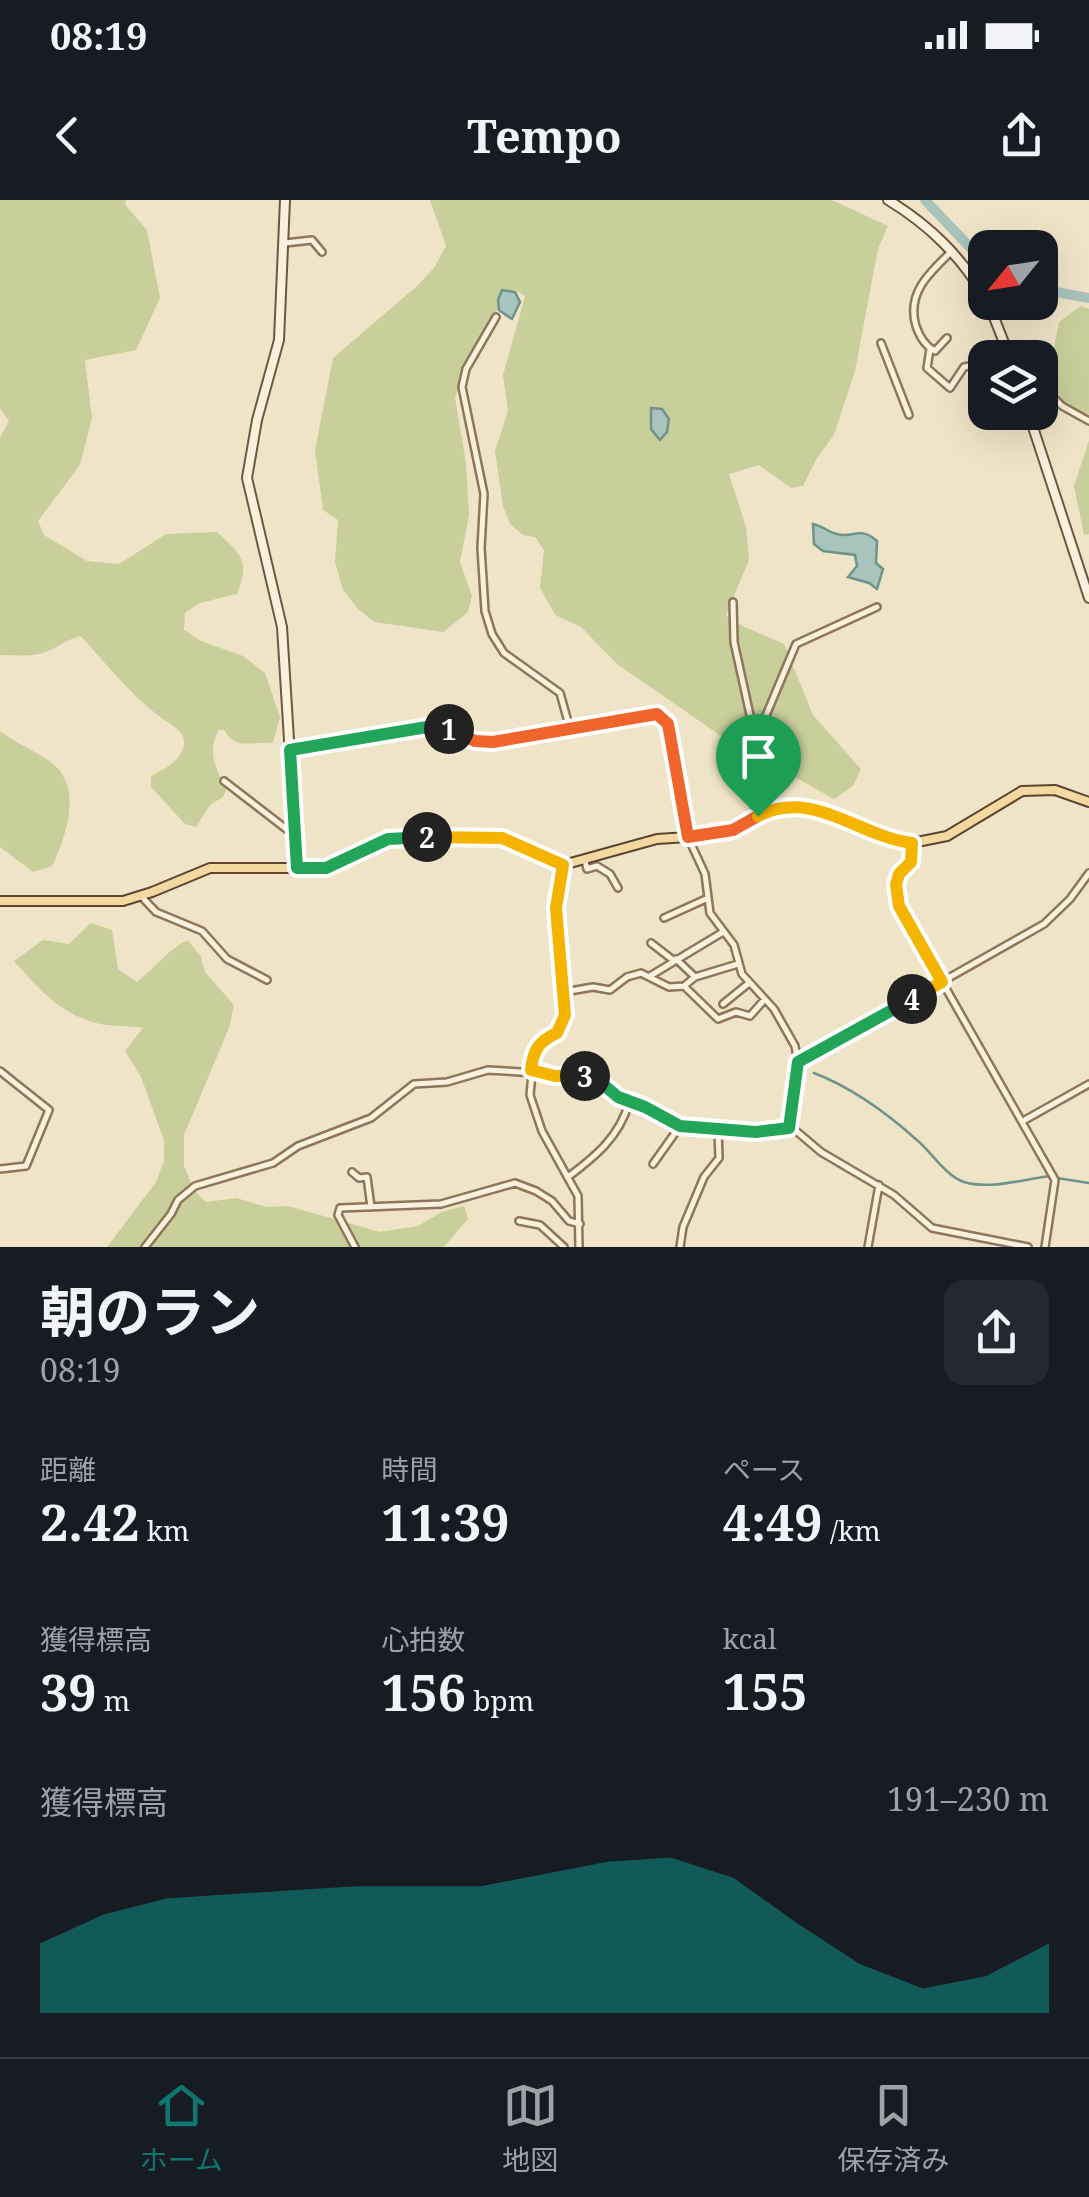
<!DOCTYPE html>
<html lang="ja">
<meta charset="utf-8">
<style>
:root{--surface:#171b24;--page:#242831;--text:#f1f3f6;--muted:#9ea1a6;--line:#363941;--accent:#0f766e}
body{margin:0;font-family:"Noto Serif","Noto Sans JP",serif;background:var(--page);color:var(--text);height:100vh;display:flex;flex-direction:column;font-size:38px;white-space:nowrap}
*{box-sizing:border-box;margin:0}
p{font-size:32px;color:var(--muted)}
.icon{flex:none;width:55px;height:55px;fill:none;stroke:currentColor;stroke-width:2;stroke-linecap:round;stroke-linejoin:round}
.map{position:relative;height:1047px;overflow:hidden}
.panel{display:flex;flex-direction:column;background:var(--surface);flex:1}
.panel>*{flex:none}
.needle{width:65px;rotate:240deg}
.fabs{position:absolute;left:968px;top:30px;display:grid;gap:20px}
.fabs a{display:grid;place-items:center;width:90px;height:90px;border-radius:20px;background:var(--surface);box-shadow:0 10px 40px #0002;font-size:50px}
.pin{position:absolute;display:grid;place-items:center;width:85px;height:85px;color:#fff;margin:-102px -42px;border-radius:50% 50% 50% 0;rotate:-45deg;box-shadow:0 0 10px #0007}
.pin .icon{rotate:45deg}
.km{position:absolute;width:50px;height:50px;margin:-25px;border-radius:50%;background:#222;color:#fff;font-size:28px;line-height:50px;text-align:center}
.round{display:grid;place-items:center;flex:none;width:105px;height:105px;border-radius:20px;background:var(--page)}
.headline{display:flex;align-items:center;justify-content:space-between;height:170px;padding:0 40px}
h1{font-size:55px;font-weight:700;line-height:75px}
.stats{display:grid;grid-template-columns:repeat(3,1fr);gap:15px;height:170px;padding:10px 40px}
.stats div{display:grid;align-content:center}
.stats b{font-size:50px;font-weight:700}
.stats small{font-size:28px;font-weight:400}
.stats p{font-size:28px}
.chart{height:280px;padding:20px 40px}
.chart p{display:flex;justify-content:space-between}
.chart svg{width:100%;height:180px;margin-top:10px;fill:var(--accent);opacity:.7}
.status{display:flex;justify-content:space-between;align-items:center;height:70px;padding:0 50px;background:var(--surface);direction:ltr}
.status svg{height:28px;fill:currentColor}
header{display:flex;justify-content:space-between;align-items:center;height:130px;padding:0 40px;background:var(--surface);font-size:45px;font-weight:700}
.tabs{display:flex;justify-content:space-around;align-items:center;height:140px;border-top:2px solid var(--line);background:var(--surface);font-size:28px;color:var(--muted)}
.tabs a{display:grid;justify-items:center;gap:5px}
.tabs .active{color:var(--accent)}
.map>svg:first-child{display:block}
.green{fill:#c9cf9b}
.water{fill:#a9c4bc;stroke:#6f938a;stroke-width:2.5}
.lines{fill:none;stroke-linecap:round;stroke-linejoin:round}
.stream{stroke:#6f938a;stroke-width:2.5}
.river{stroke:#a9c4bc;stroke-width:10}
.street-casing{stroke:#8d765c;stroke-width:10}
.secondary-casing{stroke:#6f573f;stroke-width:12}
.primary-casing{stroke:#5b4430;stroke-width:12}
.street{stroke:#faf1dc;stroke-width:5}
.secondary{stroke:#faf1dc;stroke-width:8}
.primary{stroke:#f3d9a0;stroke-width:8}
.split-1-casing{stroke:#fff;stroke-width:20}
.split-2-casing{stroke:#fff;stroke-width:20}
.split-3-casing{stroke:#fff;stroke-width:20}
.split-4-casing{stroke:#fff;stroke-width:20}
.split-5-casing{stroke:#fff;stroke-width:20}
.split-1{stroke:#f0652b;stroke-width:12}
.split-2{stroke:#22a559;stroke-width:12}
.split-3{stroke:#f5b400;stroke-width:12}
.split-4{stroke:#22a559;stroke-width:12}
.split-5{stroke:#f5b400;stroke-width:12}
</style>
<div class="status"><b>08:19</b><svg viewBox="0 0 49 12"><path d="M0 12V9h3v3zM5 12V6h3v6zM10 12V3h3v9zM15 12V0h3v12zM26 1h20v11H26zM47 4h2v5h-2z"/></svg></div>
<header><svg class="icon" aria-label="back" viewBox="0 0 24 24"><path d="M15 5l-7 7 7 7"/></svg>Tempo<svg class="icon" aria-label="share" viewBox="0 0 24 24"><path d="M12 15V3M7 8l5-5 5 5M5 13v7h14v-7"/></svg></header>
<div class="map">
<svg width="1089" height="1047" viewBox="0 0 1089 1047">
<rect width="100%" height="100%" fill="#f0e4c8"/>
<path class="green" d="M0,0h126l-1,5 22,25 13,68 -24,52 -51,10 7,58 -12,47 -42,56 6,14 43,26 32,3 47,-30 51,-2c25,23 33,29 20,62l-37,9 -15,10 -1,17 17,11 42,15 22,17 15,44 -7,26c-22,-2 -37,8 -49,-13h-5c-13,21 -2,40 7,61l-3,6 -13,8 -14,22 -11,-3 -34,-37v-11c13,-7 31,-15 33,-32 2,-13 -16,-21 -25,-28 -29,-22 -53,-52 -78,-80 -14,3 -24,12 -38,17 -14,4 -29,2 -43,2v-217l9,-17 -9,-13z
M430,0h402l56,26 -10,23 -23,122 -21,64 -17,23 -14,28 -12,2 -32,-23 -30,9 17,53 3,33 -23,55 5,6 53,23 29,71 48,54 -8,17 -19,13 -113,-63 -104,-72 -36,-37 -26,-12 -15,-27 4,-38 -9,-13 -12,-2 -13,-11 -7,-18 -8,-55 13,-40 -5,-36 22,-79 -11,-7 -16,19 -15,29 -28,60 11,66 3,52 -9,47 12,34 -4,16 -25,20 -69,-10 -16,-13 -15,-19 -8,-28 3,-42 -15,-10 -8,-60 18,-92 84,-72 17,-18 12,-22z
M1081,106l8,3v105c-51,-10 -37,-55 -30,-92z
M1089,240v94l-5,1 -10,-49z
M0,531c16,13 37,20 53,33 30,24 13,73 -1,102l-19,6 -33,-25z
M91,723l21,7 6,39 19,13c18,-14 31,-33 51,-42l13,17 4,15 29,33 -5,23 -45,107v31l10,24 12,12 30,-4 31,9 21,-1 92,26 38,-6 24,-14 22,-6 4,13 -24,28h-337l49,-65 8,-21v-21l-23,-63 -16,-26 18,-23c-15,-3 -34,-1 -47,-5 -37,-10 -58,-35 -82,-62l29,-21 26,4z"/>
<path class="water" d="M502,90l13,2 5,10 -8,17 -13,-9 -1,-10z
M651,208l11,1 7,10 -2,13 -7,8 -9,-11z
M813,324c10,2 15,8 24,10 17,5 22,-9 40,7l-1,22 7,6 -6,20 -8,-6 -21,-6 9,-11 -2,-11 -32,-4 -9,-7z"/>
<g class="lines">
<path class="stream" d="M814,873c39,15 73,40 104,68 14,12 28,35 46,41 25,8 61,-3 86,-6
M1057,978l32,5"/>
<path class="river" d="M925,0l60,63
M1040,89l49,9"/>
<defs>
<path id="street" d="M285,43l27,-3 10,12
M496,117l-30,52 -4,18 22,107 -3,54 4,63 7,23 12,19 56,40 10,36
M947,138l-12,13c-10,-5 -15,-13 -19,-25 -10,-33 14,-54 36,-75
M881,143l28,72
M930,149l-3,19 23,20 14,-21 21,-4
M1040,184l22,22 27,15
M733,402l1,40 18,82v21l-6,29 11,43
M753,538l6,-6 37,-88 81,-37
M290,550l143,-24 15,2 34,14 171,-28 12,4 21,115 19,41 5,39 24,32 8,29 32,35 21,37 3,17 -9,65
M224,581l70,54
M912,643c-2,28 -19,32 -13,63l156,274 -10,67
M585,661l2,8 10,-3 13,8 8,14
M563,665l-8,43 10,107 -8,18 -15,8 -8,12 -4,42 12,36 36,65 1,51
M141,696l15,16 46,19 25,28 40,21
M664,718l44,-20
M651,743l22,17
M676,759l19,18
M650,776l73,-44
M684,786l11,-9 43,-13
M564,792l29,-5 17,3 17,-13 14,-4 28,14 15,-1 34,33 18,-7 14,4 15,-17
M723,804l26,-21
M798,863l246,-139 26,-25 19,-26
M0,871l49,39 -23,56 -26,3
M1023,921l66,-37
M653,964l27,-38
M352,972l7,6 8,-1 4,30
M568,977c28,-21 51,-40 61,-74
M519,1021l21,4 24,22
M145,1047l26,-33 7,-14 17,-14 78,-23 25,-17 73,-28 43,-34 33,-2 41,-12 100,6 39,26 28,10 19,12 17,5 65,3 39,-2 26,22 73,43 38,33 96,19
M355,1047l-17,-32 2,-7 101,-4 74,-21 21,8 16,10 17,20 11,3
M680,1047l3,-20 21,-50 15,-19 -1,-28
M868,1047l11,-62"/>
<path id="secondary" d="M285,0l-6,140 -22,80 -10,58 35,149 15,242
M888,0c41,25 72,55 97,97
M988,102l22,56
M1028,212l61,186"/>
<path id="primary" d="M0,701h123l29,-9 58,-24h116l55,-27 15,-3 102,-1 65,28 94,-26 62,-4 52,-25 18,-4 28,2 59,28 36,7 35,-7 75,-45 33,-1 34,12"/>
</defs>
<use href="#street" class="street-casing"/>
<use href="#secondary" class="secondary-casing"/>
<use href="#primary" class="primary-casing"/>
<use href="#street" class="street"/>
<use href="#secondary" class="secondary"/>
<use href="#primary" class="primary"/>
</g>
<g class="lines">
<defs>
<path id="split-1" d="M449,529l26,12 18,1 164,-28 11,10 20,113 45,-7 25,-14"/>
<path id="split-2" d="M427,637l-39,2 -62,29h-29l-7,-118 143,-24 16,3"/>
<path id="split-3" d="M427,637l75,1 61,27 -7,43 9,107 -8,18c-18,8 -24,17 -26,37l24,6h30"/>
<path id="split-4" d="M585,876l13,4 20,17 27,10 35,19 76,6 33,-4 9,-66 114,-63"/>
<path id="split-5" d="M758,616c56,-28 99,20 154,27l-1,19 -12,12 -3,11 3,21 43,76 -30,17"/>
</defs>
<use href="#split-1" class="split-1-casing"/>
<use href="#split-2" class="split-2-casing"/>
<use href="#split-3" class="split-3-casing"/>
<use href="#split-4" class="split-4-casing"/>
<use href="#split-5" class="split-5-casing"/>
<use href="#split-1" class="split-1"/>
<use href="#split-2" class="split-2"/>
<use href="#split-3" class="split-3"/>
<use href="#split-4" class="split-4"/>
<use href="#split-5" class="split-5"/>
</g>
</svg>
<div class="fabs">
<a><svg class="needle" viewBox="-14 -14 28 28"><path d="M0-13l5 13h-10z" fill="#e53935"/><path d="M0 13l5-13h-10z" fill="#9ea1a6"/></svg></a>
<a><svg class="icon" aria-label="layers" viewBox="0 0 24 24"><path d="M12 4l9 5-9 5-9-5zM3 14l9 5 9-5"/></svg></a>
</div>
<div class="pin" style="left:758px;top:616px;background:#1e9e55"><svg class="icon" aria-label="arrive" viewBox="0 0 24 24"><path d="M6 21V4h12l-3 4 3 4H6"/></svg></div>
<b class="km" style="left:449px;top:529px">1</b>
<b class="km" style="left:427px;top:637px">2</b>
<b class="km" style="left:585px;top:876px">3</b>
<b class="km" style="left:912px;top:799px">4</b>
</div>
<section class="panel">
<div class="headline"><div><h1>朝のラン</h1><p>08:19</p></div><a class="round"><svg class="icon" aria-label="share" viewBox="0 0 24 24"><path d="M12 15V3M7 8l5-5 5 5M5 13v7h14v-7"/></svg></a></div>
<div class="stats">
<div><p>距離</p><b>2.42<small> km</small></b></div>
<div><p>時間</p><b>11:39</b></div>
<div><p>ペース</p><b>4:49<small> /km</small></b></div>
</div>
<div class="stats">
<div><p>獲得標高</p><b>39<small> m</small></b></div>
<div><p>心拍数</p><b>156<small> bpm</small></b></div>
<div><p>kcal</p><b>155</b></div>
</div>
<div class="chart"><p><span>獲得標高</span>191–230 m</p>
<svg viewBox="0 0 160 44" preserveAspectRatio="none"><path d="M0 44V27L10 20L20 16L30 15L40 14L50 13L60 13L70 13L80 10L90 7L100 6L110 11L120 22L130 32L140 38L150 35L160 27V44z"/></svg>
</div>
</section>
<nav class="tabs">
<a class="active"><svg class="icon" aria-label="home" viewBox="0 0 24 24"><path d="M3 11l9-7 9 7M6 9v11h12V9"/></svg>ホーム</a>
<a><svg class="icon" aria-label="map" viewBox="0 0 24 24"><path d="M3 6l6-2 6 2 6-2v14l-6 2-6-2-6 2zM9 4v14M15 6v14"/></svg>地図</a>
<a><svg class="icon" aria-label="saved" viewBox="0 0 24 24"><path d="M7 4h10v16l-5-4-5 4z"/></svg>保存済み</a>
</nav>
